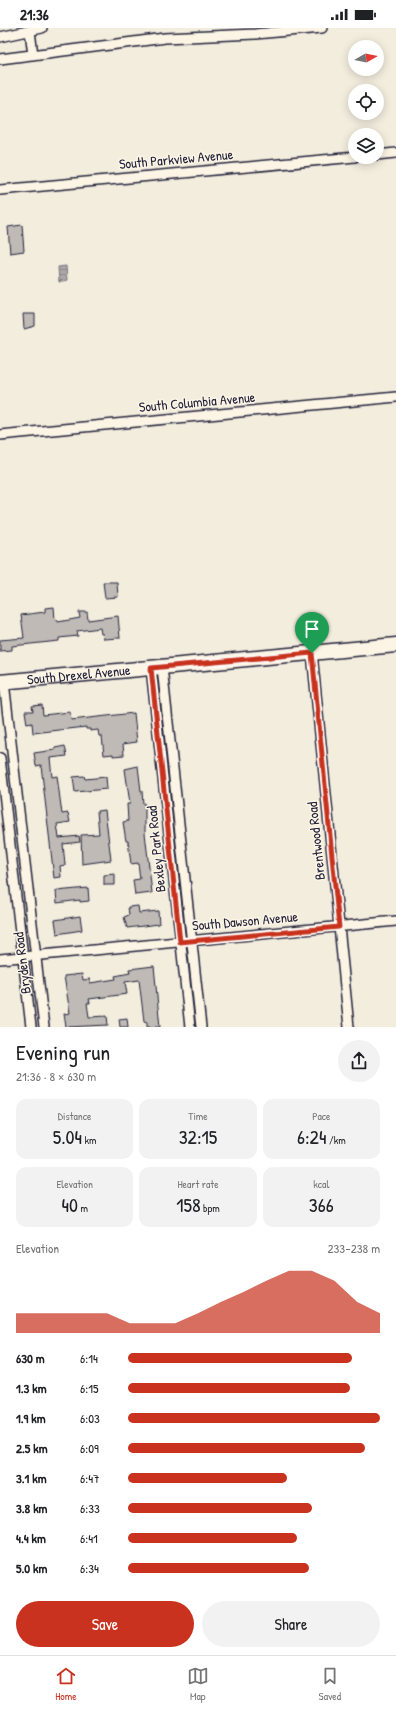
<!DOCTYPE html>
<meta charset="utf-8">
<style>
:root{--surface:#fff;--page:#f2f2f2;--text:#202124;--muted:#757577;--line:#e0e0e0;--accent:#c8321e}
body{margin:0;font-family:"Patrick Hand",sans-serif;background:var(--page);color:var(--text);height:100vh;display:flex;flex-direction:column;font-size:15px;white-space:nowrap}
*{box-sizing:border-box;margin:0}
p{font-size:13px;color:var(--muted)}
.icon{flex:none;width:22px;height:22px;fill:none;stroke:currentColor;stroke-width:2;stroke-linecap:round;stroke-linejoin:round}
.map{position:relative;height:999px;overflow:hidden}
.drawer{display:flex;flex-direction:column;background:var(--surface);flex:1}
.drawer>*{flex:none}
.needle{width:26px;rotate:81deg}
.tools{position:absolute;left:348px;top:12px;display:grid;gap:8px}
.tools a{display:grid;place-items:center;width:36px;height:36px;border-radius:50%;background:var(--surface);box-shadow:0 2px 10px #0003;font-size:20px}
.pin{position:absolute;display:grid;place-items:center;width:34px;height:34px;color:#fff;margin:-41px -17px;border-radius:50% 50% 50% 0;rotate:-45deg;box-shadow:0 0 4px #0007}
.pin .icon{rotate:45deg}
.round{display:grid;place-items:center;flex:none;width:42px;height:42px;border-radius:21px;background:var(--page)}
.head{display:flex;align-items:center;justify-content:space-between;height:68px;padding:0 16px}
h1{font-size:22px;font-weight:600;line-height:30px}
.metrics{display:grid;grid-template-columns:repeat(3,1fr);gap:6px;height:68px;padding:4px 16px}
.metrics div{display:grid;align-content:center;border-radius:10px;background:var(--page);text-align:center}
.metrics b{font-size:20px;font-weight:600}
.metrics small{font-size:11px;font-weight:400}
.metrics p{font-size:11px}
.chart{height:112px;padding:8px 16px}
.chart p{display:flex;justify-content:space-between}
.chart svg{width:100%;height:72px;margin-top:4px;fill:var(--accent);opacity:.7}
.cta{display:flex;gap:8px;margin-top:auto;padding:8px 16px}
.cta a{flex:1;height:46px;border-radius:24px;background:var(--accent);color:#fff;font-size:16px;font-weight:600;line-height:46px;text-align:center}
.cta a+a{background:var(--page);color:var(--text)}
ul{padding:0 16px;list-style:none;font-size:13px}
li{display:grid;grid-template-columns:64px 48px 1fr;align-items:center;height:30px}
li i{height:10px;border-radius:5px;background:var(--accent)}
.status{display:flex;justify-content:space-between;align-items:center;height:28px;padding:0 20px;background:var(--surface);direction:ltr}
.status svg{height:11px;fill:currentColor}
.tabs{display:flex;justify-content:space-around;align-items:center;height:56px;border-top:1px solid var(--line);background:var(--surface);font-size:11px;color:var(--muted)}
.tabs a{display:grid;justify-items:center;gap:2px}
.tabs .current{color:var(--accent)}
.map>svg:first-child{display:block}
.water{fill:url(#water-rules);stroke:#75727b}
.building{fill:#bfbab6;stroke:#22223b}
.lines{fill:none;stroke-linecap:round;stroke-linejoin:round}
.minor-casing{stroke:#22223b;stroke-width:12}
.primary-casing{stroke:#22223b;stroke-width:17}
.minor{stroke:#fcf5e5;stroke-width:9}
.primary{stroke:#fcf5e5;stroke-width:14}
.route-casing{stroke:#fff;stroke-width:8}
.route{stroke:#c8321e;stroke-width:5}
.labels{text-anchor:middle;stroke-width:3;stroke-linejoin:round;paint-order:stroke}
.street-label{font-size:14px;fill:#22223b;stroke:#fcf5e5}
</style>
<div class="status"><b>21:36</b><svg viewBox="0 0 49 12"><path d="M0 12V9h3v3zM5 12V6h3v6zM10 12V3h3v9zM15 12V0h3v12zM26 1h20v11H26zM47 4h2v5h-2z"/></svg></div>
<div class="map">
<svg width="396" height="999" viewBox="0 0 396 999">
<defs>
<pattern id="water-rules" width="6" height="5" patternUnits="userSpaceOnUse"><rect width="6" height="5" fill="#aca7a6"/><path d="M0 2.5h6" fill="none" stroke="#8c8888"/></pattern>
</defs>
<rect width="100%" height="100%" fill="#f3edde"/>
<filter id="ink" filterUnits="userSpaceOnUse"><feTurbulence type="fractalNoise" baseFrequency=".025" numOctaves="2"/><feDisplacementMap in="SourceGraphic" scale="8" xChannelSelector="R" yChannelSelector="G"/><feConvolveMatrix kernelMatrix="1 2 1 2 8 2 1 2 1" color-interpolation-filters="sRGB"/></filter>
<g filter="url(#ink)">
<path class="water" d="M66,238l1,14 -8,2 -1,-15z"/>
<path class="building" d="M22,197l2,26 -14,2 -2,-26z
M23,286h12v12l-11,3z
M103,554h14l1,15 -13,1z
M54,579l1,13h3v2l22,-4 -1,-6h8l1,8 30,-4 2,22 -16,1 -1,-5h-2l-1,-6 -23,3 1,5 -19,2v3l-47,5v4l-12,1v-11l24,-2 -3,-23 24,-3v-4z
M42,677l1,10 27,-3 1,8 63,-7 3,29 -14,2 1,11 -11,1v-2l-9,1 -2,-19h-3l-1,-6 -8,1v-2h-4v-2l-53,6 -1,-10 -5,1 -2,-13h8l-1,-5z
M65,718l2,10 -17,2 2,19 5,-1 5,38 6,-1 2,9 -13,2 2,14 20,-2 1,6 -17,2 2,21 -5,1 1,11 -7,1 -13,-113 -5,1 -2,-13 21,-3v-2z
M138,738l3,25h1l1,13h2v29l7,60 -17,2 -2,-15 7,-1 -2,-16 -7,1 -3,-23h-2l-3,-19 5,-1 -1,-17h3l-5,-35z
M84,748l1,3 21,-2 1,12 -32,3 -2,-15z
M105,782l6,50 -29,4 -1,-29 18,-1 -2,-23z
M115,846v11h-11v-10z
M88,860l1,13 -9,1v-2l-23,3 -1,-12z
M138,878l1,7 19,-2 1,13 -32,4 -3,-11 5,-2 -1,-8z
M80,888l2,14 -25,4 -2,-14z
M154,938l6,61h-13v-5l-3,-1 -5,-41 -14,2 2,12 -38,5 1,4h-3l2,14 18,-1 1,9 -42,2 -2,-13 6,-1 -6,-37 18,-2 1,6 7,-1v4l26,-4 -1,-3 15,-3 -1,-4z
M127,990l1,9h-8l-1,-8z"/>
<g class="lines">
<defs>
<path id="minor" d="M30,3l3,24
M0,9l42,-9
M0,31l165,-21 90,-4 67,-6
M377,127l19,-2
M0,162l355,-33
M0,407l396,-38
M312,625l37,374
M162,639l39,360
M151,640l39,359
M4,654l40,345
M0,730l31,269
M0,931l396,-38"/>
<g id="primary">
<path id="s1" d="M0,654l396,-37"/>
</g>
</defs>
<use href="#minor" class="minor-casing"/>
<use href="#primary" class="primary-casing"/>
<use href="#minor" class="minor"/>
<use href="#primary" class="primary"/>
</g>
</g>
<g class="lines" filter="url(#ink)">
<defs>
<path id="route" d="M312,625l27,274 -159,15 -29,-274z"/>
</defs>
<use href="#route" class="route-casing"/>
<use href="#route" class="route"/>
</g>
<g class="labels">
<g class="street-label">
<text transform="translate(176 131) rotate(-5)" y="5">South Parkview Avenue</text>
<text transform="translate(197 374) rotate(-5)" y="5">South Columbia Avenue</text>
<text dy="5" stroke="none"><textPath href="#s1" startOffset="79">South Drexel Avenue</textPath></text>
<text transform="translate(316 813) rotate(-96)" y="5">Brentwood Road</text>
<text transform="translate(156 821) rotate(-96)" y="5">Bexley Park Road</text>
<text transform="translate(245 893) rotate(-5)" y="5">South Dawson Avenue</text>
<text transform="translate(22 935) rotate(-97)" y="5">Bryden Road</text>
</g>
</g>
</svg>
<div class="tools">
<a><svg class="needle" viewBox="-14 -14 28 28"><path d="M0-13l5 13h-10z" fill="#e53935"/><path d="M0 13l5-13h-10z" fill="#757577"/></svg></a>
<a><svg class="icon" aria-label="locate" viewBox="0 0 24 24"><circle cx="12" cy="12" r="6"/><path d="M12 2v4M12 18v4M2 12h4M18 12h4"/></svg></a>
<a><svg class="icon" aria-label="layers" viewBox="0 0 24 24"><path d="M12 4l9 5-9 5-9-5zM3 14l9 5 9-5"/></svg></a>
</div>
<div class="pin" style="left:312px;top:625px;background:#1e9e55"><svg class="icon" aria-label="arrive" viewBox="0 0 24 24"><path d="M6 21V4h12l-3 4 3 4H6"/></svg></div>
</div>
<section class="drawer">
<div class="head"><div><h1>Evening run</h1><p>21:36 · 8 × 630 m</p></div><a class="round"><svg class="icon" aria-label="share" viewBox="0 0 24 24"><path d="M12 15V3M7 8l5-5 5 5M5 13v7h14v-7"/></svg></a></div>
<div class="metrics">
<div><p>Distance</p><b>5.04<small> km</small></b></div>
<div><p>Time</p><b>32:15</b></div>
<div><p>Pace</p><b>6:24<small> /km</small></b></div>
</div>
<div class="metrics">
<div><p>Elevation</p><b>40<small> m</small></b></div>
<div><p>Heart rate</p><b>158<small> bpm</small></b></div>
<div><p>kcal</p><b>366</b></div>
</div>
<div class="chart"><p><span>Elevation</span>233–238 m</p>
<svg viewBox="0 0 160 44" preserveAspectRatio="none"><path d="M0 44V32L10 32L20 32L30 32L40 32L50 38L60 38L70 38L80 32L90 25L100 19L110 12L120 6L130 6L140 12L150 25L160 32V44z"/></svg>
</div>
<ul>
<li><b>630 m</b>6:14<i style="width:89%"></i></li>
<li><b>1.3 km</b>6:15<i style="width:88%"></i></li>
<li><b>1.9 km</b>6:03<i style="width:100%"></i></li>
<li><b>2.5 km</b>6:09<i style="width:94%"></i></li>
<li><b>3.1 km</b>6:47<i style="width:63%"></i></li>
<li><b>3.8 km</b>6:33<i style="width:73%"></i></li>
<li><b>4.4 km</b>6:41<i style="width:67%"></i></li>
<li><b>5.0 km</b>6:34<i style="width:72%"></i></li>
</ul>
<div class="cta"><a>Save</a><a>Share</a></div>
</section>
<nav class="tabs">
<a class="current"><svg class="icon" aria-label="home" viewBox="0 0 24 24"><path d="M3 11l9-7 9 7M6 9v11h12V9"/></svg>Home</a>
<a><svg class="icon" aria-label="map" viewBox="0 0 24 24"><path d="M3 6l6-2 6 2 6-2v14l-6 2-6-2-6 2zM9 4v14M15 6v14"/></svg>Map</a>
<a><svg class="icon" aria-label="saved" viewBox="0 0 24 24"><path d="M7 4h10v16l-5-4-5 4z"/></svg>Saved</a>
</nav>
